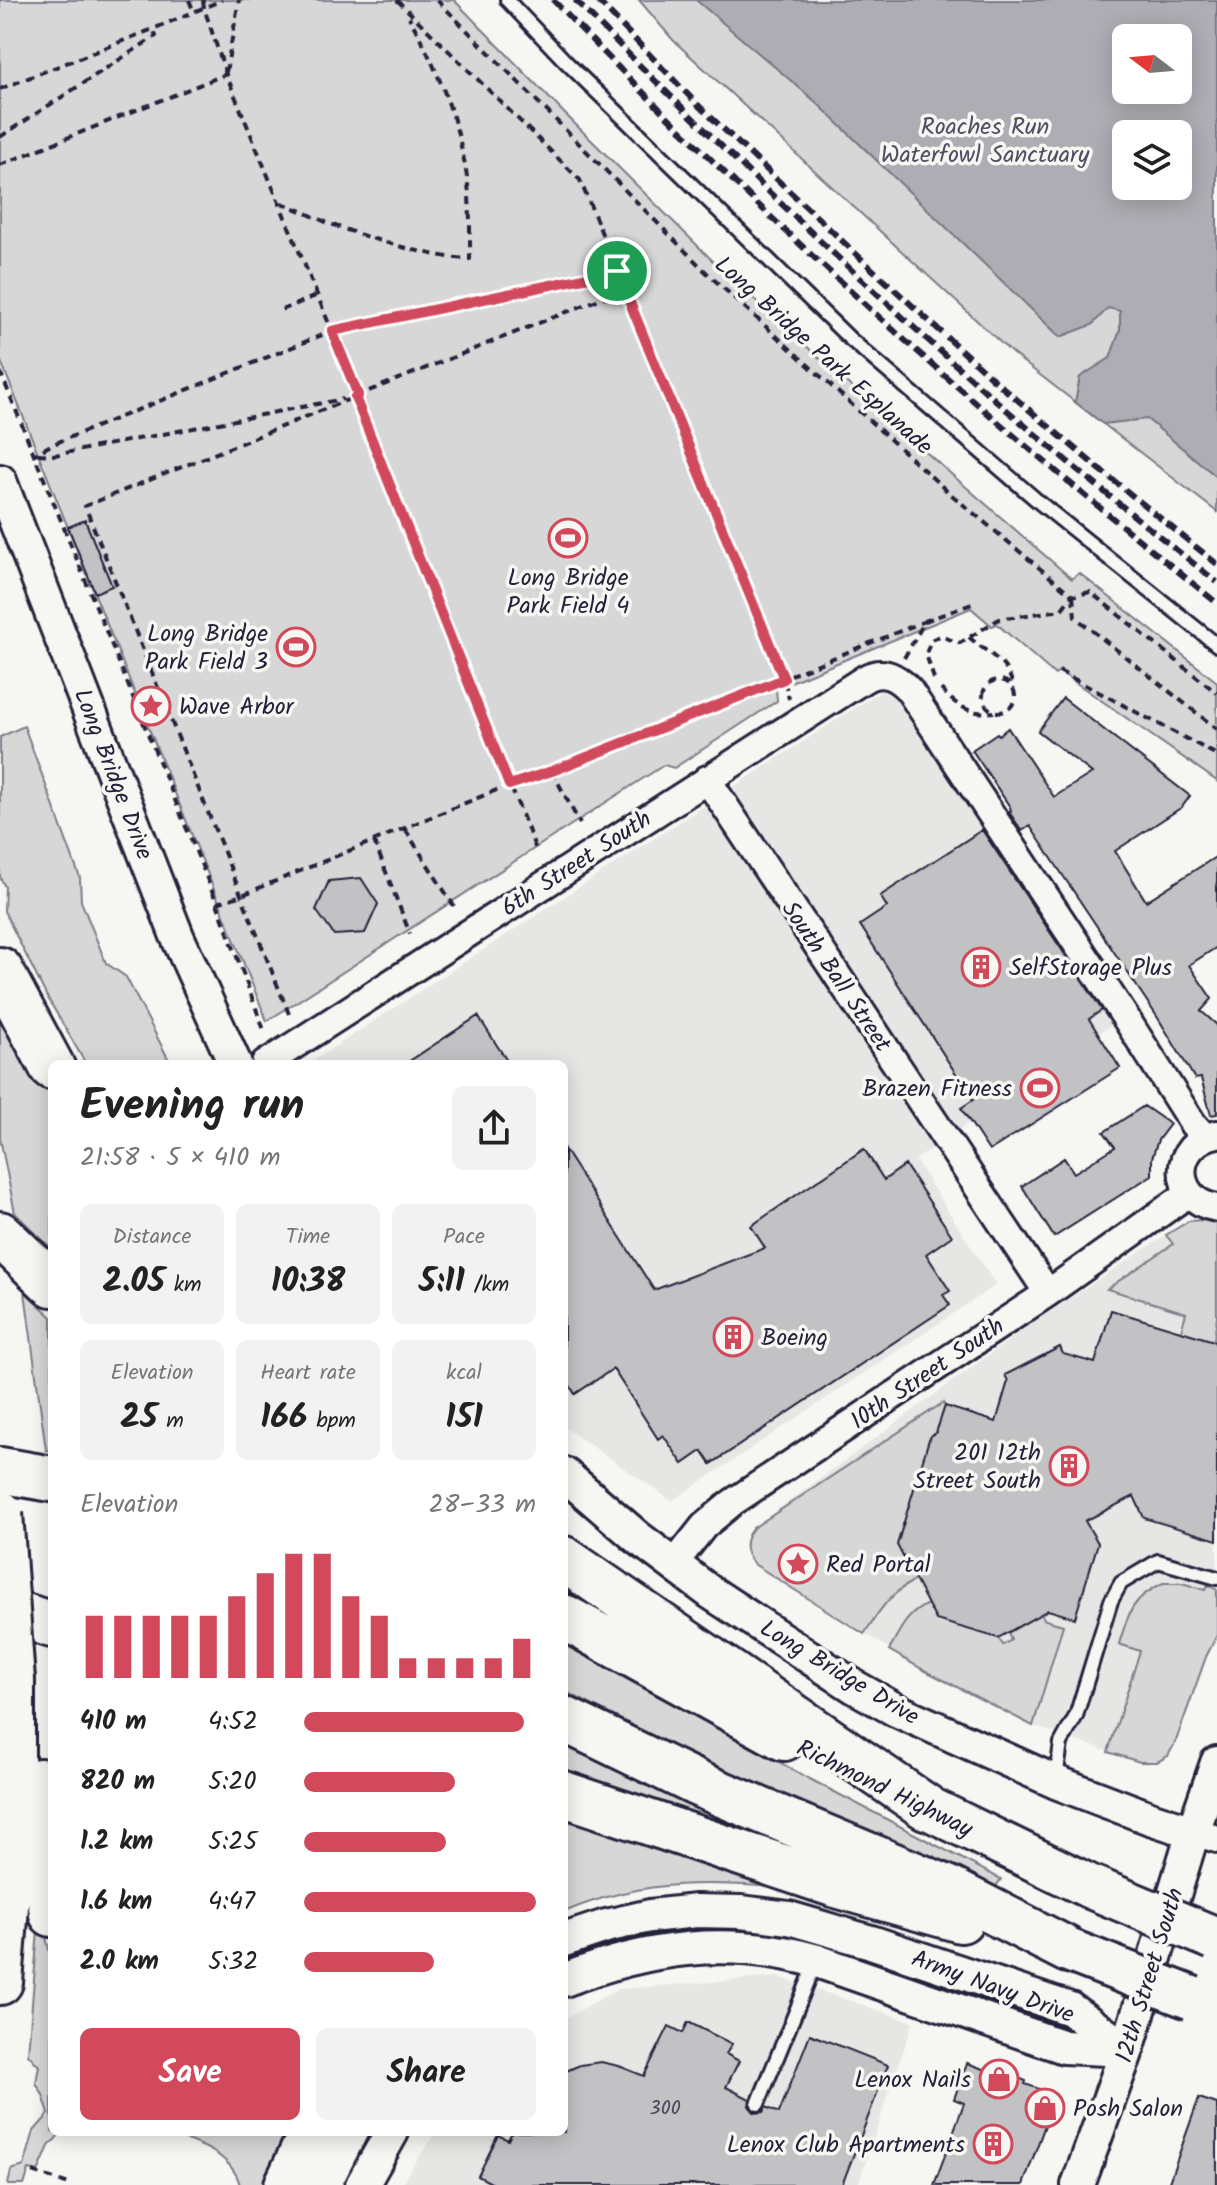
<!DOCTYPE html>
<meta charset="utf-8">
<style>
:root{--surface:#fff;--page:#f2f2f2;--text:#222;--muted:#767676;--accent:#d1495b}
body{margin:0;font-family:Kalam,sans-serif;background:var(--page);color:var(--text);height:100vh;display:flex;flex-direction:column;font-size:30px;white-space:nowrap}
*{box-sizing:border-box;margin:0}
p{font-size:26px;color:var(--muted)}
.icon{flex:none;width:44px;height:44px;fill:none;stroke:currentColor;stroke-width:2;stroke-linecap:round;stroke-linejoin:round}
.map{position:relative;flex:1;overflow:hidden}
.sheet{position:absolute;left:48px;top:1060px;width:520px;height:1076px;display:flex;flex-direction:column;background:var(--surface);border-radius:12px;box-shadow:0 4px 20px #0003}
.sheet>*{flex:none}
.needle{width:52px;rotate:286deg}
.controls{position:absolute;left:1112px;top:24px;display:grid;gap:16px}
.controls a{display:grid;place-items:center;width:80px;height:80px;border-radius:12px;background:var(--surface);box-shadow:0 4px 20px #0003;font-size:40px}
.pin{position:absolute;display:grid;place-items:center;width:68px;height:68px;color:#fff;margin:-34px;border:4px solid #fff;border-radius:50%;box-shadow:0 2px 8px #0007}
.round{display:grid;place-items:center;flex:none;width:84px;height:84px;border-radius:12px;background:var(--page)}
.headline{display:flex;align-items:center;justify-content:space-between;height:136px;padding:0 32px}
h1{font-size:44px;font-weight:600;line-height:60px}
.figures{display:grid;grid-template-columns:repeat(3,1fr);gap:12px;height:136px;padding:8px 32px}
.figures div{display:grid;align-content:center;border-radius:12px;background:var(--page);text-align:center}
.figures b{font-size:34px;font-weight:600}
.figures small{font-size:22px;font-weight:400}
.figures p{font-size:22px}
.chart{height:224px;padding:16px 32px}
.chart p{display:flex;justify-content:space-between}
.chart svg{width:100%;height:144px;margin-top:8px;stroke:var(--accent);stroke-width:6}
.primary-button{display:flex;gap:16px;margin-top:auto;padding:16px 32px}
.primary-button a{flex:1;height:92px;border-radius:12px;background:var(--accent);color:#fff;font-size:32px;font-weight:600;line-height:92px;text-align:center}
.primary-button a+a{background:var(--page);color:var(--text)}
ul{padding:0 32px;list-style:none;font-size:26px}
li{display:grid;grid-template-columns:128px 96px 1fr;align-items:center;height:60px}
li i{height:20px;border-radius:10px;background:var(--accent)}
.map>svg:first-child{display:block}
.built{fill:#e6e6e4}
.green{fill:#d7d7d7;stroke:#7c7c89;stroke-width:2;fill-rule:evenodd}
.water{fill:#adadb3;stroke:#757583;stroke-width:2;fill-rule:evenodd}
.building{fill:#c2c2c4;stroke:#22223b;stroke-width:2}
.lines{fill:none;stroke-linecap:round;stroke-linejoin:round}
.service-casing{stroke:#22223b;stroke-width:18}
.minor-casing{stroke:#22223b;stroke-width:32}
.tertiary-casing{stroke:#22223b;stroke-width:38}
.trunk-casing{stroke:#22223b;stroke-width:48}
.motorway-casing{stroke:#22223b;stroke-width:50}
.path{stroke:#22223b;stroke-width:4;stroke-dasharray:8 6;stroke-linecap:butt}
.service{stroke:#f6f6f2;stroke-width:12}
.minor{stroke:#f6f6f2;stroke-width:26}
.tertiary{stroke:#f6f6f2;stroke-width:32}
.trunk{stroke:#f6f6f2;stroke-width:42}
.motorway{stroke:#f6f6f2;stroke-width:44}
.rail{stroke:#22223b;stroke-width:6;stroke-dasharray:12 6;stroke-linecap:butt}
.trunk-bridge-casing{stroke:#22223b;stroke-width:48;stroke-linecap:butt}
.motorway-bridge-casing{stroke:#22223b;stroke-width:50;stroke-linecap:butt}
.trunk-bridge{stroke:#f6f6f2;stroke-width:42}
.motorway-bridge{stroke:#f6f6f2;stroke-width:44}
.route-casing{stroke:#fff;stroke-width:16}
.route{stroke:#d1495b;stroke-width:10}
.labels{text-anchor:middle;stroke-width:7;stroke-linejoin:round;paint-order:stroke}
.number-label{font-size:20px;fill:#4a4a5d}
.park-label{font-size:24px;fill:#4f4f62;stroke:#f6f6f2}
.street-label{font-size:24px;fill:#22223b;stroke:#f6f6f2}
.poi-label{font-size:24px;fill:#22223b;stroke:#f6f6f2;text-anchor:end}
</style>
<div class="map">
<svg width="1217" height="2185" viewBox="0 0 1217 2185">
<rect width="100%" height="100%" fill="#f6f6f2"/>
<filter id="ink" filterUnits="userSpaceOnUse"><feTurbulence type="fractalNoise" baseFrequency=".0125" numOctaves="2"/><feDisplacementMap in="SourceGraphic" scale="16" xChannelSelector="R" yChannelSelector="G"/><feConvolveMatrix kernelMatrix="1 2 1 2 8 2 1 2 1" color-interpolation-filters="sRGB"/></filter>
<g filter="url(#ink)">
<path class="built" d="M890,685l224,338 -199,137 81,125 -324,216 -108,-74v-363h-256z
M1166,1235l51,60v340l-11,22 -30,84 -8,15 -11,6h-17l-112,-38 -106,-55 -168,-105 -8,-13 -1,-9 2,-7 6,-7 271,-199z
M779,1977l134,45 -55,163h-458l36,-53h128v-113l54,-30z"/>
<path class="green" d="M0,0h454l109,112 157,156 147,133 205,178 7,-6 138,109v99l-158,-110 -4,4 -58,-51 -5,2 -21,-18 -195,80 1,13 -103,67 -10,-3 -397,256 -267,-662z
M639,0h578v512l-204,-158 -340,-314zM1126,38h52v52h-52zM1126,134h52v52h-52z
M24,726l56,152 1,23 25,62 20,14 45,87h-85l-40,-69 -42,-84 1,-24 -5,-10v-140z
M0,1002l27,50 25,38v159l-37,-36 -15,-75z
M1203,1220l14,3v93l-3,24 3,2v5l-3,-6 -33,-10 5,-18 -79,-24 66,-45 -7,-9 23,-14z
M25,1292l27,25v134l-6,-1z
M943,1403l2,3 -9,27 -6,3 -15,144c-26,14 -35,30 -51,54l-110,-70c-11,-12 -11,-24 -1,-36z
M1163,1583h19l23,7 3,-5 9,5v45l-11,22 -30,84 -8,15 -11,6h-17l-32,-10 32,-101 -21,-7c10,-32 12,-45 44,-61z
M928,1604l70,34 5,7 8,-5 -3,-7 33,-19 4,6 18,5 -30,101 -111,-57 -33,-19c11,-20 18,-37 39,-46z
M564,1641l242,136 195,102 -5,7 -228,-96 -97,-45 -107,-54z
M564,1741l212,93 -2,8 -210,-72z
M564,1814l235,75c-86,-7 -153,-12 -235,23z
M38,1930h6l8,31v171h10l-13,14 -11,26 -9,-2 -5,15h-16l3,-15 13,-4 10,-35 15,-17 -6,-19 -7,-12 3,-17 -11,-12z
M163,2132h139l-25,53h-37c-9,-34 -48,-43 -77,-53z"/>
<path class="water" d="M696,0h521v477l-70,-58 -44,5 -28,-22 5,-25 30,-19 10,-28v-19l-12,-3 -16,17 -32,12 -244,-235zM1126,38h52v52h-52zM1126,134h52v52h-52z"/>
<path class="building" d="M85,520l27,66 -17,7 -27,-66z
M1063,698l127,98 -8,11 -67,44 31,50 71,-45v91l-28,18 23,34 -11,12 16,14v89l-6,1 -10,-37 -6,1 -37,-61 -128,-192 -8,5 -13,-19 2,-1 -1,-4 -38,-57 25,-17 2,2 9,-7 46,69 38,-24 -54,-42z
M982,830l120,180 -13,9 31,49 -131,83 -28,-43 12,-8 -113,-175 27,-18 -7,-11z
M361,878l17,26 -13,29 -31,2 -18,-25 13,-29z
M478,1016l31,48h-104z
M1144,1106l26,18 -12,16 -6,18v17l-98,62 -32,-51 42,-28 10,15 41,-26 -11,-15z
M564,1149l90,141 111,-42 -14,-22 113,-77 20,31 21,-15 47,71 -26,18 24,37 -7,4 7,10 -239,159 -9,-13 -19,13 -20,-29 -5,4 -45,-70 -38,25 -11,-18z
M1111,1310l103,31 3,6v193l-73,-22 -10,-22 -49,25 13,22 -23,75 -27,-8 -50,28 -62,-18 -39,-75 33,-109 6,-3 9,-27 51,16 12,-41 -3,-6 55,-28 3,7 32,9z
M688,2022l44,22 -6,10 13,7 -13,26 24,12 -1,7 6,7 8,-1 3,-5 13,6 31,-79 78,31 -46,120h-347l-17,-9 20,-41 10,5 4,-8h52v-60l16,-7 21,-3 18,4 25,10 25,-50 14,7z
M967,2063l27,10 2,-4 30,12 -1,3 31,11 -33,90h-89l30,-82 -10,-4z
M1199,2098l18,6v81h-49z"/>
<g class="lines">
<defs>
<path id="service" d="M507,0l59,62 284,277 190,164 177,142
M1056,1779l5,-36 15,-27 35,-115 10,-18 37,-22 59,17
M758,2104l58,-142"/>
<path id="minor" d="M707,779l341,514
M265,1064l601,-386c17,-9 31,-1 43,12l218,330 66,104 12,13
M1217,1134c-46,9 -46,67 0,74
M674,1564l30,-38 29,-24 315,-209 141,-100
M1193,1832l24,7"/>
<path id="tertiary" d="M0,481l177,455 58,128
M564,1474l73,63 73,55 145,95 41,23 160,72 94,36 43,14
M564,1940l42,-14 44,-10 46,-5 45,1 48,6 82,24 199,67 57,41
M564,1980c85,-33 164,-44 253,-19l247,86 63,3
M324,2185l27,-53
M362,2185l30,-53
M1078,2185l49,-135 66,-218 24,-69"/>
<path id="trunk" d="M926,1807l165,80"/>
<path id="motorway" d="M0,970l52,97
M0,1234l52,50
M0,1470l52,9
M564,1559l362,248
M0,1608l52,17
M564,1617l220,121
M564,1719l134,65 249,104 121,62
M40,1781l2,56 10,77
M564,1794l269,90 128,36
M0,1982l12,-152v-150
M287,2185l25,-53"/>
</defs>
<use href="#service" class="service-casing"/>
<use href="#minor" class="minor-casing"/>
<use href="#tertiary" class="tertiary-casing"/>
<use href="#trunk" class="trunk-casing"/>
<use href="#motorway" class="motorway-casing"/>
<path class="path" d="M189,0l5,12
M203,0l1,8 22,66
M397,0l183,180 204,499 5,20
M437,0l272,275 238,216 126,105 17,-4 127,101
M226,72l13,-72
M0,89l153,-60 69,-29
M0,137l156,-101 -3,-7
M0,165l226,-91 106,257 -281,114 -16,9
M281,203c16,5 31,13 47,20 36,14 103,35 142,36 0,-33 1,-67 -6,-99 -10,-51 -30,-98 -55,-143
M282,310l36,-15
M0,371l217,532 47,127
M358,395l-26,-64 285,-60
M356,396l266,-106
M38,454l17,1 288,-56
M1073,596l2,21 142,112
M969,637c17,16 41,25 44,51
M904,658l21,-37 52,-19
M1059,671l158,84
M934,679l-8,-25 5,-14 9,-4 20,7 39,-24 62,-9 11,-14
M983 696a16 16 0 1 1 32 0a16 16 0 1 1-32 0Z
M941,689c16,18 30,26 53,23
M552,771l28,53
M405,829l49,77
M374,841l36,93
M217,903l25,-8 267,-110 130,-49 286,-115
M289,1014l-204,-508 270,-109 182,455
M33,2172l39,13"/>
<use href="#service" class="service"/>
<use href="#minor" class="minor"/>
<use href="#tertiary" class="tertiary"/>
<use href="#trunk" class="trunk"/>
<use href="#motorway" class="motorway"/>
<path class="rail" d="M553,0c137,143 281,280 430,409 77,67 155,130 234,194
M575,0c135,137 273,271 417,397 73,64 149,125 225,185
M597,0l101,105 173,163 123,112 98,83 125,101"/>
<defs>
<path id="trunk-bridge" d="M1091,1887l123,51
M1068,1950l124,48"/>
<path id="motorway-bridge" d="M0,1513l12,167"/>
</defs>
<use href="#trunk-bridge" class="trunk-bridge-casing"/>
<use href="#motorway-bridge" class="motorway-bridge-casing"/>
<use href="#trunk-bridge" class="trunk-bridge"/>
<use href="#motorway-bridge" class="motorway-bridge"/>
</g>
</g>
<g class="lines" filter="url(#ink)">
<defs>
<path id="route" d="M617,271l167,408 -232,92 -43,14 -154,-388 3,-2 -26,-64z"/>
</defs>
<use href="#route" class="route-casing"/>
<use href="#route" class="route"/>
</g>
<defs>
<symbol id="stadium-ring" viewBox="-11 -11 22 22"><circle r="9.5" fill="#f6f6f2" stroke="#d1495b" stroke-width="1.5"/><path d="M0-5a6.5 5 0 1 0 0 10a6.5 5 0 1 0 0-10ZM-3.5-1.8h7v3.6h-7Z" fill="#d1495b"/></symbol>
<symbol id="sight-ring" viewBox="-11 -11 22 22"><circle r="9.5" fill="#f6f6f2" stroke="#d1495b" stroke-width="1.5"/><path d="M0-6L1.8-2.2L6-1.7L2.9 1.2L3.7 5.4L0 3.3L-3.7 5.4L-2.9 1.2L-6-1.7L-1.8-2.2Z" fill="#d1495b"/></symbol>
<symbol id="building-ring" viewBox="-11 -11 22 22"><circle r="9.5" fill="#f6f6f2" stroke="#d1495b" stroke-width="1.5"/><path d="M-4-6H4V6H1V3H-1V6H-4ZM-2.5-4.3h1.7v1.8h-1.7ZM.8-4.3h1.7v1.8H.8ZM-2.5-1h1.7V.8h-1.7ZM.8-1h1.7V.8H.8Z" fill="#d1495b"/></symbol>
<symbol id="shop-ring" viewBox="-11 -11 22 22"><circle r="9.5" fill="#f6f6f2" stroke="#d1495b" stroke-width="1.5"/><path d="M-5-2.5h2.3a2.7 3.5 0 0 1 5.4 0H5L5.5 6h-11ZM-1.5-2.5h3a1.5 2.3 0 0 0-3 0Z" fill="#d1495b"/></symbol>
</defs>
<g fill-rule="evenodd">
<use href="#stadium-ring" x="546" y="516" width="44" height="44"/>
<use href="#stadium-ring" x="274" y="625" width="44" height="44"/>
<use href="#sight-ring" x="129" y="684" width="44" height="44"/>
<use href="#building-ring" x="959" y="945" width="44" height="44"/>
<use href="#stadium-ring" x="1018" y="1066" width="44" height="44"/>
<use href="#building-ring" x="711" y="1315" width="44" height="44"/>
<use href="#building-ring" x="1047" y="1444" width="44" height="44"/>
<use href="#sight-ring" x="776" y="1542" width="44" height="44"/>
<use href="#shop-ring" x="977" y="2057" width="44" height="44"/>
<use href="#shop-ring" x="1023" y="2086" width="44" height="44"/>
<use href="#building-ring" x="971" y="2122" width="44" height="44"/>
</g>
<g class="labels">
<g class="number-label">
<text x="665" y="2114">300</text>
</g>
<g class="park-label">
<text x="985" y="134">Roaches Run<tspan x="985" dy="28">Waterfowl Sanctuary</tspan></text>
</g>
<g class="street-label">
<text transform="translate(824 355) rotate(42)" y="8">Long Bridge Park Esplanade</text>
<text transform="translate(114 774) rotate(69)" y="8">Long Bridge Drive</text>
<text transform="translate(576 863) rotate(-33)" y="8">6th Street South</text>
<text transform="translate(837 976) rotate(56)" y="8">South Ball Street</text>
<text transform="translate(927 1373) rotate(-34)" y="8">10th Street South</text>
<text transform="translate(840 1672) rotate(31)" y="8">Long Bridge Drive</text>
<text transform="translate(885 1788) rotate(26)" y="8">Richmond Highway</text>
<text transform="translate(1149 1975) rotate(-73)" y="8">12th Street South</text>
<text transform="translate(993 1986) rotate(20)" y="8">Army Navy Drive</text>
</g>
<g class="poi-label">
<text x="568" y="585" text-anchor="middle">Long Bridge<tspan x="568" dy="28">Park Field 4</tspan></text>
<text x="268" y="641">Long Bridge<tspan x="268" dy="28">Park Field 3</tspan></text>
<text x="179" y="714" text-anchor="start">Wave Arbor</text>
<text x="1009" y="975" text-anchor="start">SelfStorage Plus</text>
<text x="1012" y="1096">Brazen Fitness</text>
<text x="761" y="1345" text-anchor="start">Boeing</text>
<text x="1041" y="1460">201 12th<tspan x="1041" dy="28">Street South</tspan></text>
<text x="826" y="1572" text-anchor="start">Red Portal</text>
<text x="971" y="2087">Lenox Nails</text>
<text x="1073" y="2116" text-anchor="start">Posh Salon</text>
<text x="965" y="2152">Lenox Club Apartments</text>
</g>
</g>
</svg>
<div class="controls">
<a><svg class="needle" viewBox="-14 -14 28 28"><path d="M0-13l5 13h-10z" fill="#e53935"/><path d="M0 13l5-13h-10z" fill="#767676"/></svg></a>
<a><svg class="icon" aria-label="layers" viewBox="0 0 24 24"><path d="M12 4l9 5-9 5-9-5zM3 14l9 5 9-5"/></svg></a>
</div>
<div class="pin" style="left:617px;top:271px;background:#1e9e55"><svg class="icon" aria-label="arrive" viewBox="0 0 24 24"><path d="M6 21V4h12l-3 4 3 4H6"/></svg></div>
<section class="sheet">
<div class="headline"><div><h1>Evening run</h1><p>21:58 · 5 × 410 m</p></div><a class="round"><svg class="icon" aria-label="share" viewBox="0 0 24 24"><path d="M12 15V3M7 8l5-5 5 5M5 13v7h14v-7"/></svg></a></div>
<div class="figures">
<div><p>Distance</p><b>2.05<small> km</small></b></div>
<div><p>Time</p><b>10:38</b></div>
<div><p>Pace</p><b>5:11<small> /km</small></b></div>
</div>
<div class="figures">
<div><p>Elevation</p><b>25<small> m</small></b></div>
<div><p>Heart rate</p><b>166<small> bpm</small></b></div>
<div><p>kcal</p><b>151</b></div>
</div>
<div class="chart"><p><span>Elevation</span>28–33 m</p>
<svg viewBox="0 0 160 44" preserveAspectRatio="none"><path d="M5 44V25M15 44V25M25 44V25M35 44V25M45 44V25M55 44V19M65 44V12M75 44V6M85 44V6M95 44V19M105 44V25M115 44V38M125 44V38M135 44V38M145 44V38M155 44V32"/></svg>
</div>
<ul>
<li><b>410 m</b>4:52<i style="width:95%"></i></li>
<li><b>820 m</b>5:20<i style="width:65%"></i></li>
<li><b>1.2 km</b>5:25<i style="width:61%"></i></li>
<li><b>1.6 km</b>4:47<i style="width:100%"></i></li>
<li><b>2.0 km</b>5:32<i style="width:56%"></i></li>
</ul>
<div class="primary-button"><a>Save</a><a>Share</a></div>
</section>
</div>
